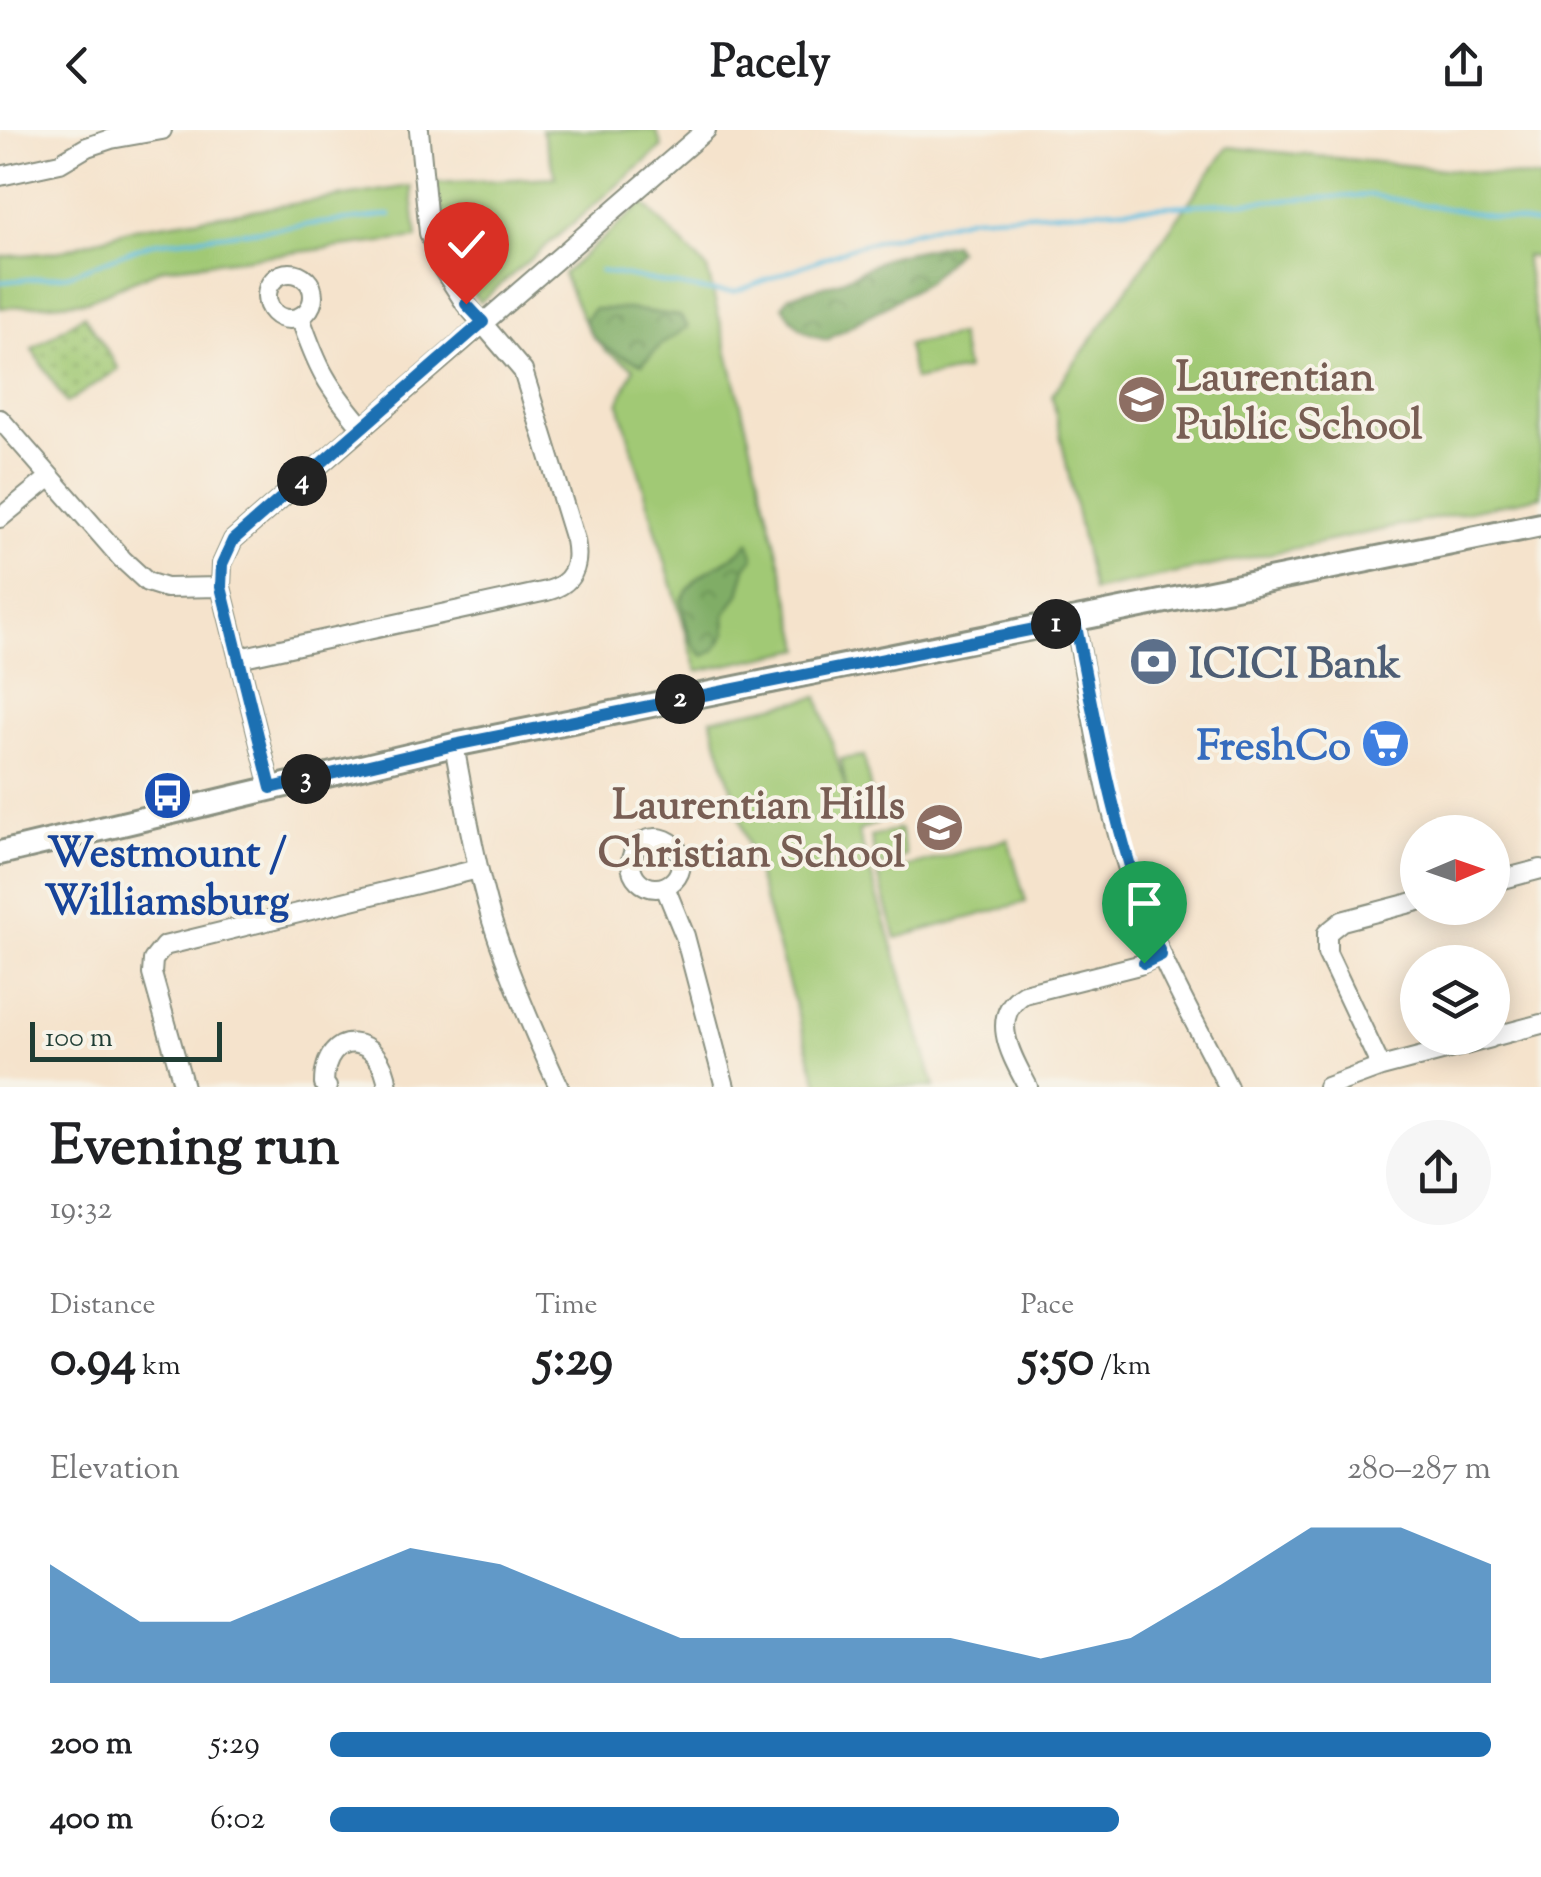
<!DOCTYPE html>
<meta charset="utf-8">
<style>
:root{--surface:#fff;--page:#f6f6f6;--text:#202124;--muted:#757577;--accent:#1f6fb2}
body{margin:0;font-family:"Sorts Mill Goudy",serif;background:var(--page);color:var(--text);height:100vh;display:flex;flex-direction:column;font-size:38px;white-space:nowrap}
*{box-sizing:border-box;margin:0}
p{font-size:32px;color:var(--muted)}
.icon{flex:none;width:55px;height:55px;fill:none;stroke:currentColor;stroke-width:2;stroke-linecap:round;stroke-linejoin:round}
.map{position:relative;height:957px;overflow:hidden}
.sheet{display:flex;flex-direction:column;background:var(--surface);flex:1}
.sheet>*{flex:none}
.needle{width:65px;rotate:88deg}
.buttons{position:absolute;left:1400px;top:685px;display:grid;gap:20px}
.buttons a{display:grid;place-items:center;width:110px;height:110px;border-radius:50%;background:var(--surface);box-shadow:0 5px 25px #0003;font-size:50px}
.scale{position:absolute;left:30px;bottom:25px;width:192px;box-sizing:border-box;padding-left:10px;border:5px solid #1f3d34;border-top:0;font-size:28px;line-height:35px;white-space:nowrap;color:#1f3d34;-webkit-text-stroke:8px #f7f3e8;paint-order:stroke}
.pin{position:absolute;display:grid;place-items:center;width:85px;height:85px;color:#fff;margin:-102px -42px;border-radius:50% 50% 50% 0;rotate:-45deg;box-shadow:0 0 10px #0007}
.pin .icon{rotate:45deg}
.km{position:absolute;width:50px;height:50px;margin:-25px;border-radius:50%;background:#222;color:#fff;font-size:28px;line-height:50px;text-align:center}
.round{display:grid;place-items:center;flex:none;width:105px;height:105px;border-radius:52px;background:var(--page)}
.head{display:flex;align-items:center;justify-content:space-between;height:170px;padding:0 50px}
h1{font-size:55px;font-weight:700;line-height:75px}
.figures{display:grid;grid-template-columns:repeat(3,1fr);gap:15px;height:170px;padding:10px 50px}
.figures div{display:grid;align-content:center}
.figures b{font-size:50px;font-weight:700}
.figures small{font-size:28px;font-weight:400}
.figures p{font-size:28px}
.chart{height:280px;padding:20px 50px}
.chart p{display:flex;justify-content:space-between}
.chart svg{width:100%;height:180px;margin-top:10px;fill:var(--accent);opacity:.7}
ul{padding:0 50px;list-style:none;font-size:32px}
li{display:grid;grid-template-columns:160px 120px 1fr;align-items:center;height:75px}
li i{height:25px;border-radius:12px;background:var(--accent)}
header{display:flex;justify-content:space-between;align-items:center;height:130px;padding:0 50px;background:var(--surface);font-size:45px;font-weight:700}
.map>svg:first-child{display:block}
.green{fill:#a1c974;stroke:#608354;stroke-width:2.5}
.forest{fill:url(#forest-crowns);stroke:#50754d;stroke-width:2.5}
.garden{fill:url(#garden-dots);stroke:#608354;stroke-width:2.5}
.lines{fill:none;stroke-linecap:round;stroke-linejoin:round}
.stream{stroke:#64bfe1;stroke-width:4}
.minor-casing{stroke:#8a9080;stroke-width:22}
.major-casing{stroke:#8a9080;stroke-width:28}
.minor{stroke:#fff;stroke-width:18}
.major{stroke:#fff;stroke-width:22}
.route-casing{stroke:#fff;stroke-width:20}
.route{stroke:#1f6fb2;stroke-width:12}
.labels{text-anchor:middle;stroke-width:8;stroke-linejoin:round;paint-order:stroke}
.education-label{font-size:42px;font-weight:bold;fill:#785e54;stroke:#f7f3e8;text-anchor:start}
.service-label{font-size:42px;font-weight:bold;fill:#4e5e75;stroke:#f7f3e8;text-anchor:start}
.shop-label{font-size:42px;font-weight:bold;fill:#366cbe;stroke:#f7f3e8;text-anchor:end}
.transit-label{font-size:42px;font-weight:bold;fill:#164399;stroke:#f7f3e8}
</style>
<header><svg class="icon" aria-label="back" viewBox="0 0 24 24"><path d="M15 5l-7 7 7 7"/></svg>Pacely<svg class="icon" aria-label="share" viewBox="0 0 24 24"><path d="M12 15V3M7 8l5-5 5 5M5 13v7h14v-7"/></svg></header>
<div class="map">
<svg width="1541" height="957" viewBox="0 0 1541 957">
<defs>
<pattern id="forest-crowns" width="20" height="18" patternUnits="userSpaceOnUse" patternTransform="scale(2.5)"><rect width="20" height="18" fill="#80ad66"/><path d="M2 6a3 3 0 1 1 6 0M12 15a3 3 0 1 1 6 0" fill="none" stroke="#688e55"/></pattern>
<pattern id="garden-dots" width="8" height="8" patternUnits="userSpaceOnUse" patternTransform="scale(2.5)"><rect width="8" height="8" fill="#a1c974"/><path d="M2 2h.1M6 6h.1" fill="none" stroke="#83a460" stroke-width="1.8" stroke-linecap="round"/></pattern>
</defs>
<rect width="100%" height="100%" fill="#f7f3e8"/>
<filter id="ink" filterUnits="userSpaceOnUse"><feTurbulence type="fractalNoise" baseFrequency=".01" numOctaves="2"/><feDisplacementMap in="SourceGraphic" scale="20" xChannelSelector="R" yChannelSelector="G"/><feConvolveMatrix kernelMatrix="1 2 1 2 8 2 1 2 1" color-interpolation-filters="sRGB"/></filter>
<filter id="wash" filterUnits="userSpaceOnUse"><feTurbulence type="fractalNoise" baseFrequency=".0048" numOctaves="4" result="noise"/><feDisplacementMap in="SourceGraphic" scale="40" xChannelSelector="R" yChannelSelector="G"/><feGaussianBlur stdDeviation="2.25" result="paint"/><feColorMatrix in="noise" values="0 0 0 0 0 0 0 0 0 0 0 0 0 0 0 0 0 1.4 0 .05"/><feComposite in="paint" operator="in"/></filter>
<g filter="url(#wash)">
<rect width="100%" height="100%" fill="#f5e3cc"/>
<path class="green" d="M542,0h114l6,17 -182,155c-37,-41 -39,-65 -46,-119l122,-6z
M1228,17l313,32v79l-16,-2 16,95v145l-448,95 -41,-196z
M411,56l6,52 -253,30 -78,33 -86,7v-51l57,-5 78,-24z
M643,73l64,66 95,380 -105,22 -78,-268 15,-35 -28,-17 -22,-29 -21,-48z
M959,205l7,35 -52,10 -7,-35z
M818,567l28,92 -5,-30 23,-3 13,67 -19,8 77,256h-116l-108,-368z
M900,699l6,27 -29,11 -6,-30z
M1008,709l18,63 -130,36 -18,-63z"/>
<path class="forest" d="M953,113l5,7 -31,32 -100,58c-22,-4 -33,-15 -44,-34l6,-10 49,-14 50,-25z
M594,179h34l52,7 8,11 -26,17 -20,20c-23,-9 -53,-19 -57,-45z
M749,412l5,16 -7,7 -8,29 -14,21 1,18 -11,17 -11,6c-17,-11 -18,-37 -23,-55 17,-36 45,-32 68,-59z"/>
<path class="garden" d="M84,185l35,54 -53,34 -34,-54z"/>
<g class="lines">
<path class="stream" d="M600,141l108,20 26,1 122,-46 116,-29 398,-22 171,30
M0,152l68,-7 84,-32 238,-28"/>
</g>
</g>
<g filter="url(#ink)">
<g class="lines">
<defs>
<path id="minor" d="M0,46l60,-13 27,-16 24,-8 51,-9
M267 166a23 23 0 1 1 46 0a23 23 0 1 1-46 0Z
M300,187c18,52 27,69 63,111
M0,289l122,140 25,23 19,6 55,-1
M0,388l49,-40
M1075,491c18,94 31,195 66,285 23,63 57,121 87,181
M239,528l308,-67c26,-7 33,-25 28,-51l-52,-169 -58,-68 -24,-37 -12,-33 -10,-103
M454,615c11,59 21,118 38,176 18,57 42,112 67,166
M271,658l-50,-201 1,-23 11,-24 473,-410
M631 733a25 25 0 1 1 50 0a25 25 0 1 1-50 0Z
M1492,752l49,-13
M665,757l20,49 40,151
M1492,907l49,-13
M1381,937l-54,-114v-20l15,-12 76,-20
M184,957l-32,-113 1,-14 11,-14 314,-77
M327,957l-3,-3c0,-57 58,-52 64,3
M1028,957c-15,-29 -41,-70 -4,-93l115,-29 22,-10
M1327,957l54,-20 110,-29"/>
<path id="major" d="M0,723l454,-108 1087,-220"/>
</defs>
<use href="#minor" class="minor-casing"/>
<use href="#major" class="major-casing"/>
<use href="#minor" class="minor"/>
<use href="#major" class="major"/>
</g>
</g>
<g class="lines" filter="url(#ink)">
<defs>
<path id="route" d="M466,174l17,18 -250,218 -11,24 -1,23 50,201 183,-43 621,-124c22,113 42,226 86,334l-17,8"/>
</defs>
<use href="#route" class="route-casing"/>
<use href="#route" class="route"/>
</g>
<defs>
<symbol id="school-disc" viewBox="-11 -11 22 22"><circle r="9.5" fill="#8d6e63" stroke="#f7f3e8"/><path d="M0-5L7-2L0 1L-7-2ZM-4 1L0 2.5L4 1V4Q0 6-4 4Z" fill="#fff"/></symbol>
<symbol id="bank-disc" viewBox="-11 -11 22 22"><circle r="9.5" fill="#5c6f8a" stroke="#f7f3e8"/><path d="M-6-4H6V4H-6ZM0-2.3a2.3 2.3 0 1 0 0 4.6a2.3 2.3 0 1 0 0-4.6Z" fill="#fff"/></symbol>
<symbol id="supermarket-disc" viewBox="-11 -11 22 22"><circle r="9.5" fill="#3f7fe0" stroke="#f7f3e8"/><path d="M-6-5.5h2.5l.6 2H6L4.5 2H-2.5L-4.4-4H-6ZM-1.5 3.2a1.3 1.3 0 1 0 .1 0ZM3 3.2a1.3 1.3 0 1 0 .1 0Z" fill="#fff"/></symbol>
<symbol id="bus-disc" viewBox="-11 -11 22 22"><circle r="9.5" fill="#1a4fb4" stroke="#f7f3e8"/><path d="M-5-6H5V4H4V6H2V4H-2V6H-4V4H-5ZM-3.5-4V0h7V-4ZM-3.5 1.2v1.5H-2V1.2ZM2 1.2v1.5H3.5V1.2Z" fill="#fff"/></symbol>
</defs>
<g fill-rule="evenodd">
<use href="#school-disc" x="1114" y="242" width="55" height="55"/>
<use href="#bank-disc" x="1126" y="504" width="55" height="55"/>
<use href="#supermarket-disc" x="1358" y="586" width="55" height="55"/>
<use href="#bus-disc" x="140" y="638" width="55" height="55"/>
<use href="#school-disc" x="912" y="670" width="55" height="55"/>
</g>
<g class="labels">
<g class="education-label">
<text x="1176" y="260">Laurentian<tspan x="1176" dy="48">Public School</tspan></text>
<text x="905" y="688" text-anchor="end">Laurentian Hills<tspan x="905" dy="48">Christian School</tspan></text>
</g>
<g class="service-label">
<text x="1189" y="547">ICICI Bank</text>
</g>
<g class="shop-label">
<text x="1351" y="629">FreshCo</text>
</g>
<g class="transit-label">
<text x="167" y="736">Westmount /<tspan x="167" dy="48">Williamsburg</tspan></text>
</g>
</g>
</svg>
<div class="buttons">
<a><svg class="needle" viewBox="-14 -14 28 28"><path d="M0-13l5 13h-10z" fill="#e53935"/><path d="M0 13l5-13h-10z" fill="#757577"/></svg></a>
<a><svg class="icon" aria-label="layers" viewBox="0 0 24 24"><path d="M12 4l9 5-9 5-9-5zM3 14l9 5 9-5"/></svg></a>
</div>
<div class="scale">100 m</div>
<div class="pin" style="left:1144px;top:833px;background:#1e9e55"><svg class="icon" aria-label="arrive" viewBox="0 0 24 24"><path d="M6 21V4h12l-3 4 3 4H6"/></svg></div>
<div class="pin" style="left:466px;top:174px;background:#d93025"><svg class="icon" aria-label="check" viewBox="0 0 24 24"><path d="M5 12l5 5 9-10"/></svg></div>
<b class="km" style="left:1056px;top:494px">1</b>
<b class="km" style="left:680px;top:569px">2</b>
<b class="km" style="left:306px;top:649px">3</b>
<b class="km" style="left:302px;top:351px">4</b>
</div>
<section class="sheet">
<div class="head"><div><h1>Evening run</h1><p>19:32</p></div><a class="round"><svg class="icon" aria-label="share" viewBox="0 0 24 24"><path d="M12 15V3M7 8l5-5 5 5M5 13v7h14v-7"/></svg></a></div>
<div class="figures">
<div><p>Distance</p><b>0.94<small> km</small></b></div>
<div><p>Time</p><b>5:29</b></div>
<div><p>Pace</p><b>5:50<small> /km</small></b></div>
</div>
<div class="chart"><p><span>Elevation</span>280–287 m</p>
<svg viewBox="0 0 160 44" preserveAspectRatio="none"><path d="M0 44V15L10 29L20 29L30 20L40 11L50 15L60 24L70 33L80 33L90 33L100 33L110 38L120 33L130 20L140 6L150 6L160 15V44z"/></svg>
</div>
<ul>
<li><b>200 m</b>5:29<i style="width:100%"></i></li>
<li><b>400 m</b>6:02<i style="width:68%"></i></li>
</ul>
</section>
